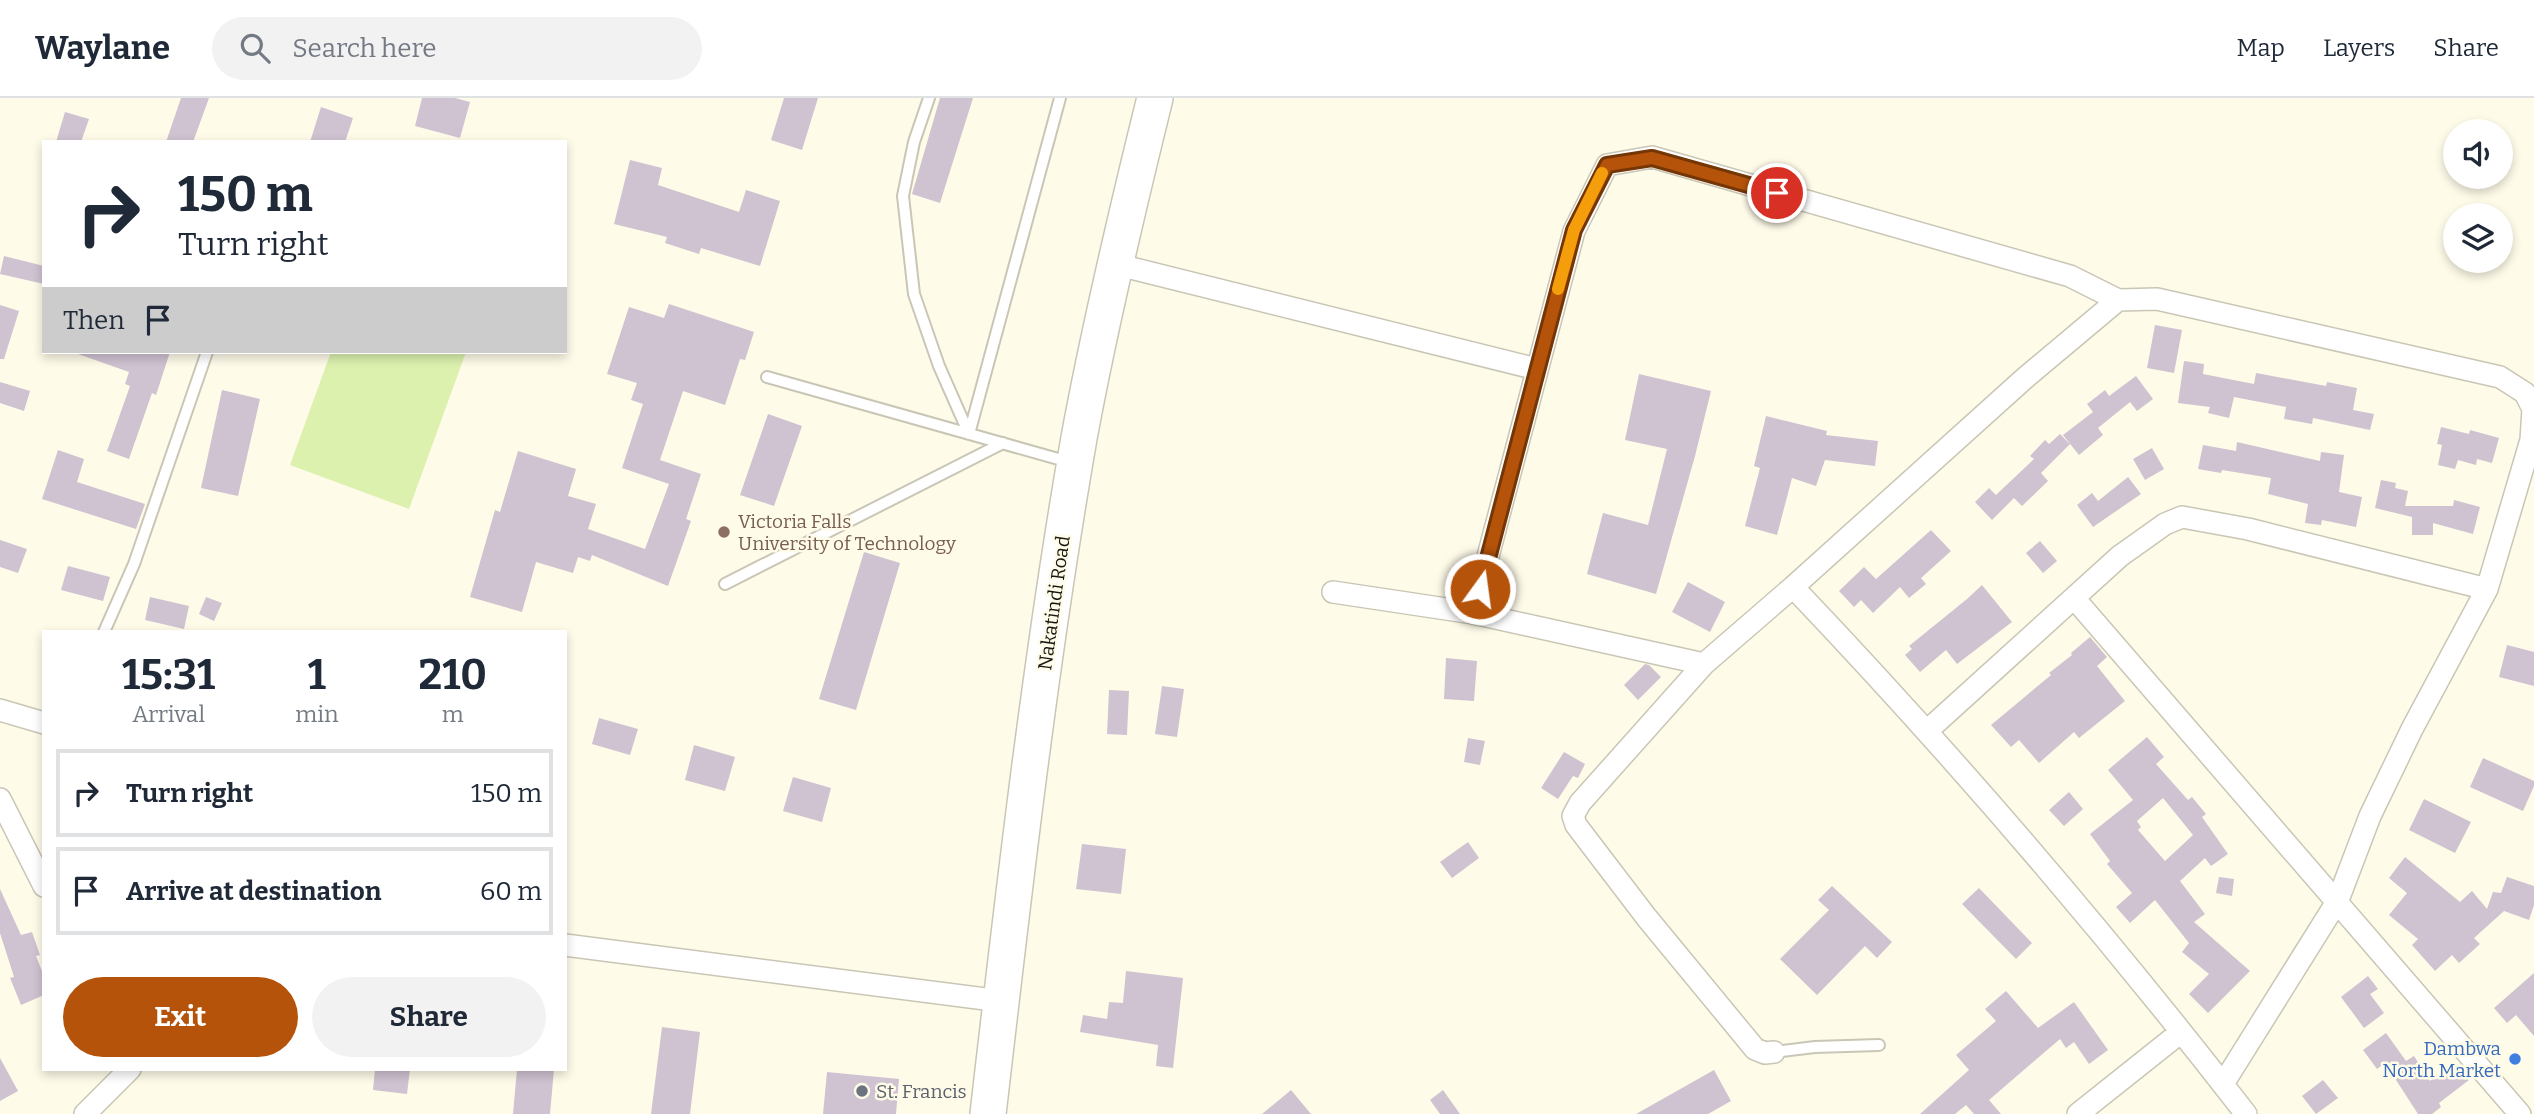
<!DOCTYPE html>
<style>
body{margin:0;font-family:Bitter,serif;background:#f2f2f3;color:#1f2937;height:100vh;display:flex;flex-direction:column;font-size:26px;white-space:nowrap}
*{box-sizing:border-box;margin:0}
p{font-size:23px;color:#747a83}
.icon{flex:none;width:38px;height:38px;fill:none;stroke:currentColor;stroke-width:2;stroke-linecap:round;stroke-linejoin:round}
.map{position:relative;flex:1;overflow:hidden}
.drawer{position:absolute;left:42px;top:532px;width:525px;height:441px;display:flex;flex-direction:column;background:#fff;border-radius:0px;box-shadow:0 4px 10px #0003}
.drawer>*{flex:none}
.banner{position:absolute;left:42px;top:42px;width:525px;height:214px;border-radius:0px;box-shadow:0 4px 10px #0003;background:#fff;color:#1f2937;overflow:hidden}
.buttons{position:absolute;left:2443px;top:21px;display:grid;gap:14px}
.buttons a{display:grid;place-items:center;width:70px;height:70px;border-radius:50%;background:#fff;box-shadow:0 4px 10px #0003;font-size:35px}
.pin{position:absolute;display:grid;place-items:center;width:60px;height:60px;color:#fff;margin:-30px;border:4px solid #fff;border-radius:50%;box-shadow:0 2px 7px #0007}
.me{position:absolute;width:77px;margin:-38px;rotate:14deg;stroke-linejoin:round;filter:drop-shadow(0 0 5px #0008)}
.turn{display:flex;align-items:center;gap:24px;height:147px;padding:0 21px;font-size:32px}
.turn .icon{width:91px;height:91px;stroke-width:2.5}
.turn b{display:block;font-size:49px;line-height:60px}
.then{display:flex;align-items:center;height:66px;padding:0 21px;background:#0003;gap:14px;font-size:26px}
.eta{display:flex;justify-content:space-evenly;align-items:center;height:119px;text-align:center}
.eta b{font-size:42px;font-weight:700;line-height:49px}
.action{display:flex;gap:14px;margin-top:auto;padding:14px 21px}
.action a{flex:1;height:80px;border-radius:42px;background:#b45309;color:#fff;font-size:28px;font-weight:700;line-height:80px;text-align:center}
.action a+a{background:#f2f2f3;color:#1f2937}
ul{padding:0;list-style:none}
li{display:flex;align-items:center;gap:21px;height:88px;margin:0 14px 10px;padding:0 7px;border:4px solid #e0e1e3;border-radius:0px}
li div{flex:1}
li b{display:block;font-size:26px}
li em{font-style:normal}
header{display:flex;align-items:center;gap:42px;box-sizing:border-box;height:98px;padding:0 35px;background:#fff;border-bottom:2px solid #e0e1e3}
header strong{font-size:33px}
nav{display:flex;gap:38px;margin-inline-start:auto;font-size:24px}
.search{width:490px;height:63px;background:#f2f2f3;display:flex;align-items:center;gap:18px;box-sizing:border-box;padding:0 24px;border-radius:38px;color:#747a83;font-size:26px}
.map>svg:first-child{display:block}
</style>
<header>
<strong>Waylane</strong>
<div class="search"><svg class="icon" aria-label="search" viewBox="0 0 24 24"><circle cx="10" cy="10" r="6"/><path d="M15 15l6 6"/></svg>Search here</div>
<nav><a>Map</a><a>Layers</a><a>Share</a></nav>
</header>
<div class="map">
<svg width="2534" height="1016" viewBox="0 0 2534 1016">
<rect width="100%" height="100%" fill="#fffbe9"/>
<!-- green -->
<path fill="#dbf1ad" d="M331,254H466L409,411L290,367Z"/>
<!-- building -->
<path fill="#cfc2d1" fill-rule="evenodd" d="M181,0H209L193,44H166Z
M422,0H455L470,4L460,40L415,28Z
M784,0H818L802,52L771,42Z
M940,0H973L940,105L912,96Z
M321,9L353,20L345,44H310Z
M65,14L89,21L81,44H56Z
M630,62L662,70L658,87L739,114L746,92L780,103L760,168L701,150L699,156L665,145L667,139L614,126Z
M4,158L44,168V186L0,176Z
M669,206L754,234L745,262L740,261L725,307L683,293L660,362L701,376L686,421L691,423L668,488L592,457L590,463L578,459L573,475L536,464L522,514L470,499L495,412L500,414L518,353L576,371L568,398L596,406L588,431L645,451L669,386L622,370L643,306L631,302L637,285L607,276L629,209L664,220Z
M0,207L19,213L4,261H0Z
M2155,227L2182,232L2174,275L2147,270Z
M79,254H170L156,297L152,295L129,361L107,353L130,288L125,286L129,274L78,256Z
M2184,263L2204,266L2203,276L2254,286L2256,275L2326,288L2327,284L2357,290L2353,312L2374,316L2370,332L2313,320L2312,326L2284,321L2286,309L2234,299L2229,320L2208,315L2210,309L2178,305Z
M1639,276L1711,293L1695,358L1656,496L1587,476L1603,415L1648,427L1667,351L1625,342Z
M2136,278L2153,301L2137,313L2130,304L2098,330L2103,337L2079,357L2063,337L2093,314L2087,306L2105,292L2109,298Z
M0,284L30,293L24,313L0,305Z
M222,292L260,301L238,398L201,390Z
M768,316L802,328L774,408L740,397Z
M1766,318L1827,333L1826,337L1878,343L1875,368L1825,362L1816,388L1792,380L1777,437L1745,428L1760,370L1754,368Z
M2441,329L2469,336L2470,332L2499,340L2492,365L2477,361L2476,367L2458,362L2455,371L2438,367L2442,347L2437,346Z
M2060,336L2070,346L2041,375L2048,383L2022,408L2014,400L1992,422L1975,404L1989,390L1996,397L2034,361L2030,358L2045,342L2049,346Z
M2237,344L2320,363L2321,354L2344,357L2339,394L2362,399L2356,429L2322,422L2321,427L2305,425L2308,406L2268,396L2271,380L2222,372L2221,375L2198,371L2203,347L2236,353Z
M2152,350L2164,371L2145,382L2133,361Z
M58,352L84,361L77,384L145,406L136,431L42,401Z
M2128,379L2141,396L2093,429L2077,407L2092,395L2098,403Z
M2381,382L2396,385L2395,390L2408,393L2405,408H2453L2454,402L2480,409L2473,436L2433,425V437H2412V419L2375,410Z
M1931,432L1951,453L1921,480L1926,486L1909,500L1900,489L1873,515L1861,502L1854,509L1839,493L1864,469L1876,481Z
M0,442L27,451L18,475L0,469Z
M2040,443L2057,463L2043,475L2026,455Z
M864,454L900,465L856,612L819,601Z
M68,468L110,479L103,503L61,492Z
M1688,484L1725,504L1710,534L1672,514Z
M1982,487L2012,524L1957,566L1946,552L1920,574L1905,557L1912,551L1909,548L1967,501Z
M150,499L189,508L184,531L145,522Z
M206,499L222,505L214,523L199,516Z
M2090,539L2107,559L2097,568L2125,603L2079,640L2074,634L2039,665L2019,642L2011,649L1991,627L2051,577L2049,575L2072,557L2071,555Z
M2507,547L2534,554V588L2499,579Z
M1446,560L1477,563L1474,603L1444,601Z
M1645,566L1649,567L1661,579L1638,602L1624,587Z
M1162,588L1184,591L1177,639L1155,636Z
M1109,592L1129,593L1127,637L1107,636Z
M599,620L638,631L630,657L592,646Z
M2147,639L2164,659L2156,666L2188,702L2192,699L2206,716L2202,719L2228,756L2211,768L2205,760L2180,783L2205,816L2194,824L2250,873L2208,915L2189,896L2209,876L2182,854L2189,845L2155,802L2130,825L2116,809L2132,795L2107,766L2110,763L2090,736L2133,702L2108,672ZM2163,700L2193,737L2165,763L2138,732L2141,729L2137,723Z
M1468,640L1485,643L1480,667L1464,664Z
M694,647L735,659L725,693L685,682Z
M1564,654L1585,666L1578,680L1573,678L1558,701L1541,690Z
M2483,660L2534,683V688L2523,713L2470,689Z
M793,679L831,690L822,724L783,713Z
M2069,694L2083,711L2064,728L2049,712Z
M2424,701L2471,724L2455,755L2409,732Z
M1468,744L1479,760L1452,780L1440,764Z
M1082,746L1126,751L1121,796L1076,791Z
M2405,759L2460,804L2472,793L2487,811L2493,794L2501,795L2507,779L2534,788V807L2529,822L2504,813L2474,840L2480,846L2459,865L2452,857L2435,873L2412,847L2418,841L2389,817L2407,795L2389,780Z
M2219,779L2234,781L2232,798L2216,795Z
M1832,788L1892,844L1877,860L1865,848L1817,897L1780,861L1829,812L1818,802Z
M1979,790L2032,845L2016,861L1962,806Z
M0,791L21,837L32,834L40,857L36,858L44,878V897L21,907L10,880L14,879L0,835Z
M1126,873L1183,880L1173,970L1156,968L1158,947L1080,934L1083,917L1107,921L1109,904L1123,905Z
M2534,875V938L2516,917L2507,925L2494,910Z
M2368,878L2378,891L2370,896L2384,915L2364,930L2341,899Z
M2006,893L2038,930L2074,904L2108,952L2089,966L2074,944L2066,950L2060,941L1989,1002L2001,1016H1974L1966,1007L1955,1016H1920L1969,972L1956,957L1996,923L1985,911Z
M662,929L700,934L690,1016H651Z
M2386,935L2406,963L2414,958L2430,983L2455,964L2469,982L2439,1005L2441,1009L2432,1016H2418L2385,965L2377,971L2363,952Z
M0,960L18,993L0,1003Z
M375,971H410L407,996L373,992Z
M517,971H554L550,1016H513Z
M1714,972L1731,1003L1708,1016H1636Z
M827,974L899,981L896,1016H823Z
M2323,982L2338,1000L2316,1016L2302,998Z
M1291,992L1311,1016H1262Z
M1443,992L1460,1016H1440L1430,1002Z"/>
<g fill="none" stroke-linecap="round" stroke-linejoin="round">
<!-- service casing -->
<g stroke="#cac6b5" stroke-width="14">
<path id="service" d="M929,0L914,44L903,98L914,196L939,268L969,336
M767,279L1069,364
M969,336L1060,0
M725,486L1003,345
M104,534L134,466L207,254
M1774,954L1815,949L1879,947"/>
</g>
<!-- minor casing -->
<g stroke="#cac6b5" stroke-width="24">
<path id="minor" d="M1115,166L1537,271
M1793,489L2025,280L2118,202L2157,201L2500,279L2525,295L2533,311L2531,342L2487,491L2412,631L2370,718L2338,802L2223,986
M1333,494L1473,515L1704,566
M2074,500L2520,1016
M1473,515L1574,133L1607,67L1652,59L2070,178L2118,202
M0,612L44,625
M1928,632L2120,458L2165,426L2182,419L2248,431L2487,491
M0,701L44,788
M565,847L1001,903
M1774,954L1765,955L1755,951L1647,820L1576,727L1573,718L1580,705L1704,566L1793,489C1953,657 2104,833 2246,1016
M85,1016L130,971
M2078,1016L2181,934"/>
</g>
<!-- trunk casing -->
<g stroke="#cac6b5" stroke-width="38">
<path id="trunk" d="M988,1016C1014,791 1040,564 1079,340C1100,226 1127,113 1155,0"/>
</g>
<!-- service -->
<use href="#service" stroke="#fff" stroke-width="10"/>
<!-- minor -->
<use href="#minor" stroke="#fff" stroke-width="21"/>
<!-- trunk -->
<use href="#trunk" stroke="#fff" stroke-width="35"/>
</g>
<g fill="none" stroke-linecap="round" stroke-linejoin="round">
<!-- route casing -->
<g stroke="#753606" stroke-width="18">
<path id="route" d="M1480,491L1574,132L1607,67L1652,60L1777,95"/>
</g>
<!-- route -->
<use href="#route" stroke="#b45309" stroke-width="12"/>
<!-- slow -->
<path stroke="#f59e0b" stroke-width="12" d="M1558,191L1574,132L1602,75"/>
</g>
<!-- markers -->
<circle fill="#8d6e63" stroke="#fffbe9" stroke-width="2.5" cx="724" cy="434" r="7"/>
<circle fill="#3f7fe0" stroke="#fffbe9" stroke-width="2.5" cx="2515" cy="961" r="7"/>
<circle fill="#6b7280" stroke="#fffbe9" stroke-width="2.5" cx="862" cy="993" r="7"/>
<g text-anchor="middle" dominant-baseline="central" stroke-width="5" stroke-linejoin="round" paint-order="stroke">
<!-- education labels -->
<g font-size="19" fill="#785e54" stroke="#fffbe9" text-anchor="start">
<text x="738" y="423">Victoria Falls<tspan x="738" dy="22">University of Technology</tspan></text>
</g>
<!-- street labels -->
<g font-size="19" fill="#171610" stroke="#fffbe9">
<text transform="translate(1054 505) rotate(-82)">Nakatindi Road</text>
</g>
<!-- shop labels -->
<g font-size="19" fill="#366cbe" stroke="#fffbe9" text-anchor="end">
<text x="2501" y="950">Dambwa<tspan x="2501" dy="22">North Market</tspan></text>
</g>
<!-- worship labels -->
<g font-size="19" fill="#5b616d" stroke="#fffbe9" text-anchor="start">
<text x="876" y="993">St. Francis</text>
</g>
</g>
</svg>
<div class="buttons">
<a><svg class="icon" aria-label="sound" viewBox="0 0 24 24"><path d="M4 9h4l5-4v14l-5-4H4zM17 9q2 3 0 6"/></svg></a>
<a><svg class="icon" aria-label="layers" viewBox="0 0 24 24"><path d="M12 4l9 5-9 5-9-5zM3 14l9 5 9-5"/></svg></a>
</div>
<div class="pin" style="left:1777px;top:95px;background:#d93025"><svg class="icon" aria-label="arrive" viewBox="0 0 24 24"><path d="M6 21V4h12l-3 4 3 4H6"/></svg></div>
<svg class="me" style="left:1480px;top:491px" viewBox="-20 -20 40 40"><circle r="17" fill="#b45309" stroke="#fff" stroke-width="3"/><path d="M0-11L8 9 0 5-8 9z" fill="#fff"/></svg>
<div class="banner">
<div class="turn"><svg class="icon" aria-label="right" viewBox="0 0 24 24"><path d="M7 20v-9h11M14 6l5 5-5 5"/></svg><div><b>150 m</b>Turn right</div></div>
<div class="then">Then<svg class="icon" aria-label="arrive" viewBox="0 0 24 24"><path d="M6 21V4h12l-3 4 3 4H6"/></svg></div>
</div>
<section class="drawer">
<div class="eta">
<div><b>15:31</b><p>Arrival</p></div>
<div><b>1</b><p>min</p></div>
<div><b>210</b><p>m</p></div>
</div>
<ul>
<li><svg class="icon" aria-label="right" viewBox="0 0 24 24"><path d="M7 20v-9h11M14 6l5 5-5 5"/></svg><div><b>Turn right</b></div><em>150 m</em></li>
<li><svg class="icon" aria-label="arrive" viewBox="0 0 24 24"><path d="M6 21V4h12l-3 4 3 4H6"/></svg><div><b>Arrive at destination</b></div><em>60 m</em></li>
</ul>
<div class="action"><a>Exit</a><a>Share</a></div>
</section>
</div>
